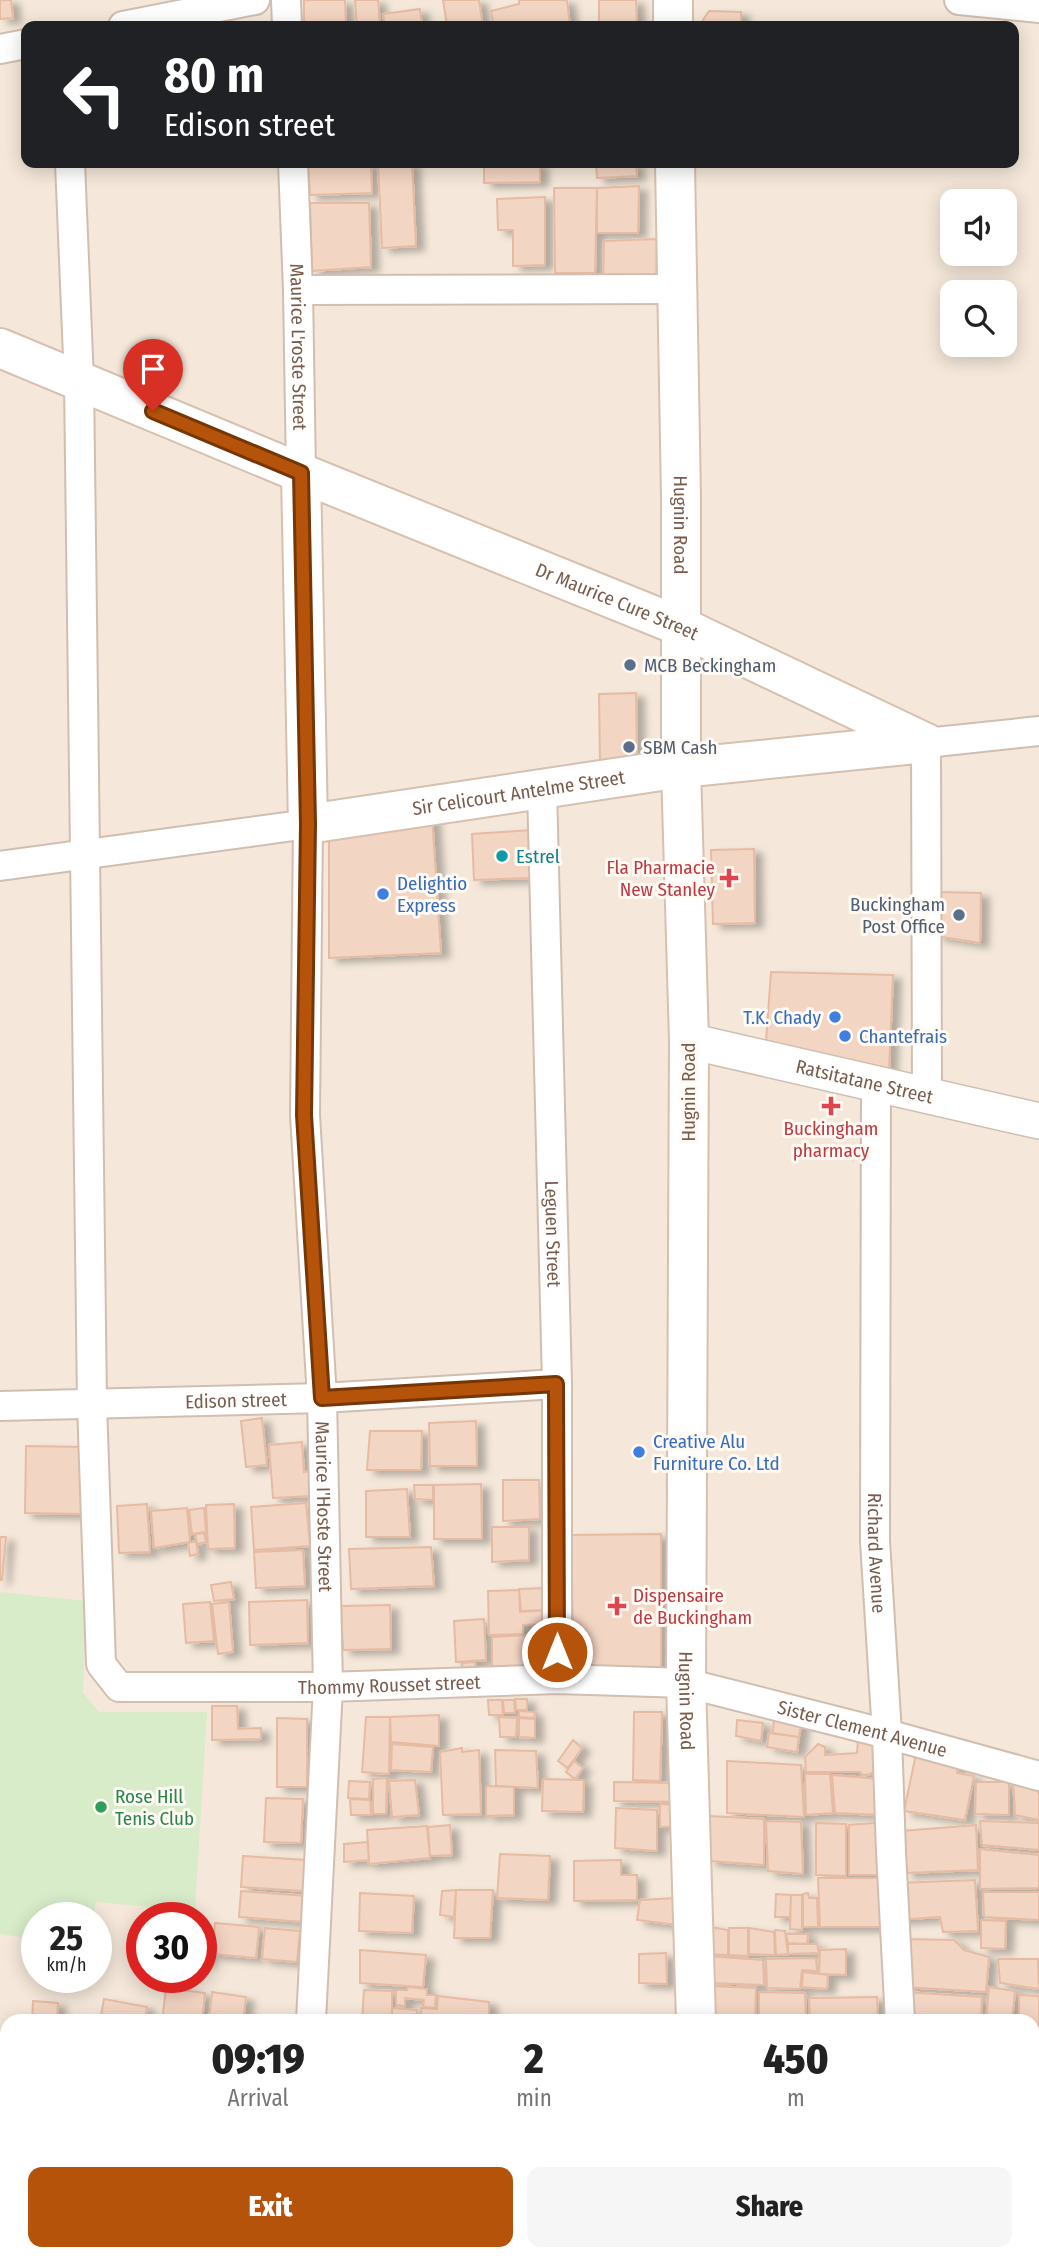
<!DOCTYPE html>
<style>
body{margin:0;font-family:"Fira Sans Condensed",sans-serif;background:#f6f6f6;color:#222;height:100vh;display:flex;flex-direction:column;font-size:26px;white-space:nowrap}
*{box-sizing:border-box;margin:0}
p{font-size:23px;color:#767676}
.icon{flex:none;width:38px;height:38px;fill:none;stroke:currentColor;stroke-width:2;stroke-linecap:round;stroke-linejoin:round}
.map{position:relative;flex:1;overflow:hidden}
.side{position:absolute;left:0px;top:2014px;width:1040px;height:247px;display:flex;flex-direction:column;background:#fff;border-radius:21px 21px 0 0;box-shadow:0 4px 18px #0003}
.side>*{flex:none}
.top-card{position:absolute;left:21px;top:21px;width:998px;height:147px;border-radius:14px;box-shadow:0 4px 18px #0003;background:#202124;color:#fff;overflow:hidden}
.fabs{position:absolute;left:940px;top:189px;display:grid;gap:14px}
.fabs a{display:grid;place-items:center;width:77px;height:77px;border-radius:14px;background:#fff;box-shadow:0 4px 18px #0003;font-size:35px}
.speed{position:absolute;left:21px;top:1902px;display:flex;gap:14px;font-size:35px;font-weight:700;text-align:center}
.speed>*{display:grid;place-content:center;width:91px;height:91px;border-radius:50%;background:#fff;box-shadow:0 4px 18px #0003;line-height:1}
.speed small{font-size:18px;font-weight:400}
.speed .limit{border:10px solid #d22;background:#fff;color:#111}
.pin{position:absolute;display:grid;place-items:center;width:60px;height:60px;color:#fff;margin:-72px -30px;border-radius:50% 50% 50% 0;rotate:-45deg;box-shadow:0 0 7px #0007}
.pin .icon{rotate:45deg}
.me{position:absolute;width:77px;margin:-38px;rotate:0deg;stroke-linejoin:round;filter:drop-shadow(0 0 5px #0008)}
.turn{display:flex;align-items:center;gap:24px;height:147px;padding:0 28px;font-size:32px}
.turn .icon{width:91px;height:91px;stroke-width:2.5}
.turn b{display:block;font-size:49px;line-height:60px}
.eta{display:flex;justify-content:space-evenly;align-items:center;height:119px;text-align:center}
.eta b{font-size:42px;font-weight:800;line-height:49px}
.button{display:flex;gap:14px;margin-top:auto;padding:14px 28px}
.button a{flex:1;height:80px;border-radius:14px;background:#b45309;color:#fff;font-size:28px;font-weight:800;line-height:80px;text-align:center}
.button a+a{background:#f6f6f6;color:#222}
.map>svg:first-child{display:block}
</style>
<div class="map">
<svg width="1039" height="2260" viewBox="0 0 1039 2260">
<defs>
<filter id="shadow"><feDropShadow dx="8" dy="4.5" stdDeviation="3.5" flood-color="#0004"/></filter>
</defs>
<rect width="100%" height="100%" fill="#fdf6ec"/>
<!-- residential -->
<path fill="#f5e8da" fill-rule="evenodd" d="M0,0H1039V2260H0ZM26,26H1013V163H26ZM952,201H1004V254H952ZM952,292H1004V345H952ZM37,1918H96V1978H37ZM142,1918H201V1978H142ZM7,2021H1032V2254H7Z"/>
<!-- green -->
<path fill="#d8ecc9" d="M0,1592L86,1601L83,1693L99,1712H207L195,1911L96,1902L93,1918H37V1939L0,1934Z"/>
<!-- building -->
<path fill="#f3d5c3" stroke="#e6bba3" stroke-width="2" filter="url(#shadow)" d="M0,0H11L13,18L0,19Z
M304,0H345L346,26H304Z
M355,0H378L380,26H357Z
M443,0H479L483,26H447Z
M519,0H567L570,26H494L491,11L519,4Z
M599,0H636L637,26H599Z
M420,9L422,26H385L383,14Z
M709,11L741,12V26H699Z
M308,163H371L372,193L310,195Z
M378,163H412L416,246L382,248Z
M484,163H540V182L484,183Z
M596,163H636L637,176L597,178Z
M639,186L638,233H597V188Z
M554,188H597L595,273H555Z
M545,197V265L513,266V230H498L497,199Z
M310,203H369L371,267L312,271Z
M657,239L656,281L603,280L604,241Z
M636,693L637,763H600L599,694Z
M432,816L441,953L329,958V835Z
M531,830V878L474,880L472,834Z
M754,849L755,923L713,924L711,850Z
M938,892L981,893L980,943L936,936Z
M771,972L893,975L889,1072L766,1041Z
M262,1418L267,1465L246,1467L241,1421Z
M476,1421L477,1466H430L429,1423Z
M370,1431H422L421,1470H367Z
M302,1442L304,1472L310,1471L311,1496L273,1498L269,1445Z
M26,1446L84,1447L83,1514L25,1513Z
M503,1480H539L540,1519L503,1521Z
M481,1484L482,1539H434V1485Z
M414,1485H433V1500L415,1499Z
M407,1489L410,1537H366V1491Z
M306,1503L310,1546L254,1550L251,1507Z
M147,1504L150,1552L119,1553L117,1506Z
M234,1504L235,1548L208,1549L206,1505Z
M187,1508L190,1542L154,1548L151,1511Z
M204,1508L206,1532L192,1534L189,1510Z
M492,1527H529V1560L492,1562Z
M204,1533L206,1542L197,1544L195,1534Z
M661,1534V1678L574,1679L571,1535Z
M0,1537H6L2,1580H0Z
M196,1541L198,1554L190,1556L188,1543Z
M431,1547L434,1586L351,1589L349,1549Z
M303,1550L305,1586L256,1588L254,1552Z
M231,1582L234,1599L214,1601L211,1585Z
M545,1588L546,1610L521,1611L519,1589Z
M519,1590L520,1612L552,1610V1624L523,1625V1634L489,1635L488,1591Z
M307,1600L308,1643L250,1645L249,1602Z
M210,1602L214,1641L186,1643L183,1604Z
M229,1602L233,1652L218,1654L212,1604Z
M390,1605L391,1649L343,1650L341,1606Z
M484,1619L486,1660L456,1662L454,1621Z
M545,1634L547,1668L492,1672V1637Z
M475,1662L476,1678L463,1679L462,1663Z
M515,1699H527V1710H516Z
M488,1700H502L503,1715H489Z
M503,1700H514L515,1713H504Z
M212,1706H237L238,1729L261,1728V1739L212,1740Z
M519,1711L535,1712L534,1718L519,1717Z
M634,1712H662L660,1781L633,1780Z
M774,1713L802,1719L799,1737L773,1733Z
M439,1715V1746L391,1742L390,1717Z
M366,1717H390L389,1774L362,1772Z
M499,1717L517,1718L516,1737H500Z
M277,1718L307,1719V1787H277Z
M519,1718L535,1719V1738L519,1737Z
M737,1720L763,1723L761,1741L736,1736Z
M769,1733L799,1737L797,1752L767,1747Z
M858,1737L870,1740L875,1752V1770L871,1774L863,1775L860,1772H806L805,1757L818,1744L825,1747V1755L857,1753Z
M573,1740L582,1748L568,1768L558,1761Z
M392,1744L433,1747L431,1772L391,1770Z
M462,1748V1752L479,1750L481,1814L443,1815L440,1752Z
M495,1750L536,1751L538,1788L496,1786Z
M916,1754L958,1764L957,1773L974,1776L965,1820L904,1811Z
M574,1761L583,1768L575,1779L566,1772Z
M727,1761L801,1765L804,1817L727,1813Z
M805,1774H830L833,1813L806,1815Z
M832,1775L879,1779L881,1815L835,1813Z
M387,1778L386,1814H373V1779Z
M1013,1778L1034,1785L1039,1794V1820L1015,1815Z
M543,1779L584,1780L583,1812L542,1811Z
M415,1780L419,1815L392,1817L389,1781Z
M349,1781L370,1782L369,1799L348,1798Z
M614,1782L677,1783V1802L614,1801Z
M976,1782H1009V1815L975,1814Z
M486,1786L514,1787V1815L486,1816Z
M266,1798L303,1799L301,1843L264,1842Z
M350,1799L370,1800L371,1815H351Z
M660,1804L683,1805L684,1827H660Z
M616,1808L657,1810V1851L615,1848Z
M709,1816L764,1819V1865L709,1861Z
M766,1821L801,1822L803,1874L768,1871Z
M980,1821L1039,1823V1850L982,1845Z
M886,1822L888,1875H849V1825Z
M816,1823L846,1824V1876L816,1875Z
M450,1825L452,1855L430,1856L428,1827Z
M976,1825L978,1870L906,1873L902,1831Z
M427,1826L430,1858L369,1864L367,1830Z
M368,1842L369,1860L344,1862V1844Z
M980,1849L1039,1855V1888L980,1889Z
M500,1854L550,1856L548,1900L497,1898Z
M243,1856L306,1860L304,1891L241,1887Z
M621,1860V1875H637V1900L574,1901V1861Z
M818,1878H884L887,1927H820Z
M975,1880L978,1931L943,1932L940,1917L895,1920L897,1883Z
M456,1890H493L490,1938H454Z
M456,1890L454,1917L440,1915L442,1891Z
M241,1891L306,1896L304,1922L239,1917Z
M983,1892H1039V1920L984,1917Z
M360,1893L414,1896L412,1933L359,1931Z
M808,1893L809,1898H817L818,1927H803V1894Z
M776,1894L791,1895L790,1917H775Z
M791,1895H802V1930L790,1929Z
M677,1898L678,1925L637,1920L640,1900Z
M981,1920L1006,1921L1005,1949L981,1948Z
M215,1923L259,1927L256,1958L212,1954Z
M705,1926L728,1930V1955L705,1954Z
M265,1928L300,1931L297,1962L262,1959Z
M729,1928H748V1956L729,1955Z
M749,1928L774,1932L775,1955L749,1954Z
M775,1930L785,1931L788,1954L776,1955Z
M201,1934H210L207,1962L201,1961Z
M786,1934H808L807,1944L788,1943Z
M902,1939L954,1940L964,1950L989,1957L986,1992L904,1987Z
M788,1944H817L819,1953L788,1954Z
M846,1949V1975L819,1974L820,1950Z
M360,1950L426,1955L423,1987L360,1983Z
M666,1953L667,1984L639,1983V1954Z
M706,1956L763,1960L764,1985L707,1983Z
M816,1958L817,1971L802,1970L800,1989L767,1988L766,1959Z
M998,1959H1038L1039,1989L1000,1983Z
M803,1972L828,1975L827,1989L802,1987Z
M708,1986L756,1988L755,2021H710Z
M408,1987L427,1989V1995H436L435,2008L423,2007L424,2000L405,1998V2006L396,2005V1990H407Z
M989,1987L1015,1991L1012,2021H986Z
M166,1988L205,1993L202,2021H162Z
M364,1990L392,1991V2021H362Z
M212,1992L246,1997L243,2021H209Z
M759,1992L805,1993L806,2021H759Z
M905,1992L982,1997L981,2021H905Z
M1019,1995L1039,1996V2027H1032V2021H1019Z
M438,1996L489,2002V2021H422L421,2008L437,2009Z
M877,1997L878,2021H810L809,1998Z
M104,1999L147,2007L145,2021H100Z
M33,2001L58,2003L57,2021H32Z
M392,2008L417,2010L416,2021H392Z
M637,2016H686L687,2021H637Z
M1032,2037L1039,2038L1038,2064H1032Z
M5,2058H7V2073L2,2072Z
M1032,2065L1039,2066V2090H1032Z
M1032,2095H1037L1038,2128H1032Z
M1032,2137H1039V2163H1032Z
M1032,2218H1039V2260H1007V2254H1032Z
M159,2254H211L210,2260Z
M462,2254H505L504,2260H462Z
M727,2254H764V2255L727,2260Z
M856,2254H898V2260H856Z
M944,2254H969V2260H945Z
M972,2254H1001V2260H972Z"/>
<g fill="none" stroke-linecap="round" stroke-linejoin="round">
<!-- minor casing -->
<g stroke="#d1beb0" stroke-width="32">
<g id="minor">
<path d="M286,0L287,26"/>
<path d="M959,0L1039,8"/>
<path d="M123,26L255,0"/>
<path d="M0,49L26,44"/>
<path id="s1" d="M70,163L79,381L92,1404L101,1664L119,1687H328L557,1679L686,1683L887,1734L1039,1776"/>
<path id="s2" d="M293,163L298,290L301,473"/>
<path d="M298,290L677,289"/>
<path id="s3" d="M542,788L557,1384V1679"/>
<path id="s4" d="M0,866L308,824L305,1115L322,1398L328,1687L311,2021"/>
<path id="s5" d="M876,1084L875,1541L887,1734L891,1852L900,2021"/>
<path d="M927,1095L926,743L1039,731"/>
<path id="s6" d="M0,1406L322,1398L557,1384"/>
<path d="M902,2254V2260"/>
<path d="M36,2260L37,2254"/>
<path d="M277,2260L278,2254"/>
<path d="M366,2260L367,2254"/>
</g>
</g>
<!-- tertiary casing -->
<g stroke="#d1beb0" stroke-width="38">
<g id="tertiary">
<path id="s7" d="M689,1041L1039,1121"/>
</g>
</g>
<!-- secondary casing -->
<g stroke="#d6c0b0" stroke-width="42">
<g id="secondary">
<path d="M673,0V26"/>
<path id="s8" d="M675,163L681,496V768L689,1041L686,1683L696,2021"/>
<path id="s9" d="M0,348L301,473L682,627L926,743"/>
<path id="s10" d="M301,473L308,824L681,768L926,743"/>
<path d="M703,2254V2260"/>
</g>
</g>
<!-- minor -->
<use href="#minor" stroke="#fff" stroke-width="28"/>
<!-- tertiary -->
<use href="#tertiary" stroke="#fff" stroke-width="35"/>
<!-- secondary -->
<use href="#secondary" stroke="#fff" stroke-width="38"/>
</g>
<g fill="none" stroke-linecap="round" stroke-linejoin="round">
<!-- route casing -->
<g stroke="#753606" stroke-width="18">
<path id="route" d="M153,411L301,473L308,824L304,1115L322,1398L556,1384L557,1652"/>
</g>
<!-- route -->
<use href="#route" stroke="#b45309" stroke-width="12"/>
</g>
<!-- markers -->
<g fill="#5c6f8a" stroke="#fffaf3" stroke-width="2.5">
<circle cx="630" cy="665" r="7"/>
<circle cx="629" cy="747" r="7"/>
<circle cx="959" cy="915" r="7"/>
</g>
<circle fill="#0f9aa8" stroke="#fffaf3" stroke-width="2.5" cx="502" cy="856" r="7"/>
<g fill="#e0444e" stroke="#fffaf3" stroke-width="2.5">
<path d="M725.5 867.5h7v7h7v7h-7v7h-7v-7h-7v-7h7z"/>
<path d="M827.5 1095.5h7v7h7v7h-7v7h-7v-7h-7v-7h7z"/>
<path d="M613.5 1595.5h7v7h7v7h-7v7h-7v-7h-7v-7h7z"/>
</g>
<g fill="#3f7fe0" stroke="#fffaf3" stroke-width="2.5">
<circle cx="383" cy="894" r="7"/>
<circle cx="835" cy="1017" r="7"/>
<circle cx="845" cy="1036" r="7"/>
<circle cx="639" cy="1452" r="7"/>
</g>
<circle fill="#2e9e5b" stroke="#fffaf3" stroke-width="2.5" cx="101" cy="1807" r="7"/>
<g text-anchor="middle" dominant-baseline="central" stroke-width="6" stroke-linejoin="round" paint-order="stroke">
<!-- street labels -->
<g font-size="19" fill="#7a5c4d" stroke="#fffaf3">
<text stroke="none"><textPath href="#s2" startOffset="184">Maurice L'roste Street</textPath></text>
<text stroke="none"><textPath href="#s8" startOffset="362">Hugnin Road</textPath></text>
<text stroke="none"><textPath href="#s9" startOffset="667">Dr Maurice Cure Street</textPath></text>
<text stroke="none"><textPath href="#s10" startOffset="564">Sir Celicourt Antelme Street</textPath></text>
<text stroke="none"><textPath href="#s7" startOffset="180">Ratsitatane Street</textPath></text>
<text transform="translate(688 1092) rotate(-90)">Hugnin Road</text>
<text stroke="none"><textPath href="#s3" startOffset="446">Leguen Street</textPath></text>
<text stroke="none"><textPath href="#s6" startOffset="236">Edison street</textPath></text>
<text stroke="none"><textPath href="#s4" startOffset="994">Maurice I'Hoste Street</textPath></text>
<text stroke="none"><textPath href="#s5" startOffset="469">Richard Avenue</textPath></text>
<text stroke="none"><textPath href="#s1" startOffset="1801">Thommy Rousset street</textPath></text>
<text stroke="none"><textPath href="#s8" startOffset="1538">Hugnin Road</textPath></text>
<text stroke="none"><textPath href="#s1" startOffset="2280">Sister Clement Avenue</textPath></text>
</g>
<!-- service labels -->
<g font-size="19" fill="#4e5e75" stroke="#fffaf3" text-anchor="start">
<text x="644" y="665">MCB Beckingham</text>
<text x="643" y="747">SBM Cash</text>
<text x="945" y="904" text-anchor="end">Buckingham<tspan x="945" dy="22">Post Office</tspan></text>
</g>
<!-- culture labels -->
<g font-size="19" fill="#0d838f" stroke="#fffaf3" text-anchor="start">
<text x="516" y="856">Estrel</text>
</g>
<!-- health labels -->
<g font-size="19" fill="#be3a42" stroke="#fffaf3" text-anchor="end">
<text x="715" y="867">Fla Pharmacie<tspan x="715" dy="22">New Stanley</tspan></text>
<text x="831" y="1128" text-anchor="middle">Buckingham<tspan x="831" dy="22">pharmacy</tspan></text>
<text x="633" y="1595" text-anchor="start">Dispensaire<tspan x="633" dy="22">de Buckingham</tspan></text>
</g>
<!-- shop labels -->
<g font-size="19" fill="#366cbe" stroke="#fffaf3" text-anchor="start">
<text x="397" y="883">Delightio<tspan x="397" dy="22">Express</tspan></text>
<text x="821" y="1017" text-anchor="end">T.K. Chady</text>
<text x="859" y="1036">Chantefrais</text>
<text x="653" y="1441">Creative Alu<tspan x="653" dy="22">Furniture Co. Ltd</tspan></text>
</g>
<!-- leisure labels -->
<g font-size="19" fill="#27864d" stroke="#fffaf3" text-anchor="start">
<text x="115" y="1796">Rose Hill<tspan x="115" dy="22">Tenis Club</tspan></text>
</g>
</g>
</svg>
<div class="fabs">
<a><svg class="icon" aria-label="sound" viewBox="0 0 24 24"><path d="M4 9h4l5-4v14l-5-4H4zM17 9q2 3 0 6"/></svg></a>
<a><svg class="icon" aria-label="search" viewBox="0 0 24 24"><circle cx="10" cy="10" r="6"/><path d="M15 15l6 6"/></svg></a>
</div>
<div class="speed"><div>25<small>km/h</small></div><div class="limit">30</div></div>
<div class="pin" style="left:153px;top:411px;background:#d93025"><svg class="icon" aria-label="arrive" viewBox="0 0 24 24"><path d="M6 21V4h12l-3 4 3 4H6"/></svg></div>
<svg class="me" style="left:557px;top:1652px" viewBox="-20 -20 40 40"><circle r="17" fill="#b45309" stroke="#fff" stroke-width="3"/><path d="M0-11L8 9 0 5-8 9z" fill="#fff"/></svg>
<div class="top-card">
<div class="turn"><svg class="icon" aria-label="left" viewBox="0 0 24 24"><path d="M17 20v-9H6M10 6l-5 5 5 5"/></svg><div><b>80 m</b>Edison street</div></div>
</div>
<section class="side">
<div class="eta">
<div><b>09:19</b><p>Arrival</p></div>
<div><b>2</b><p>min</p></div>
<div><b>450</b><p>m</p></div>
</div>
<div class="button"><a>Exit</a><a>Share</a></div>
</section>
</div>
